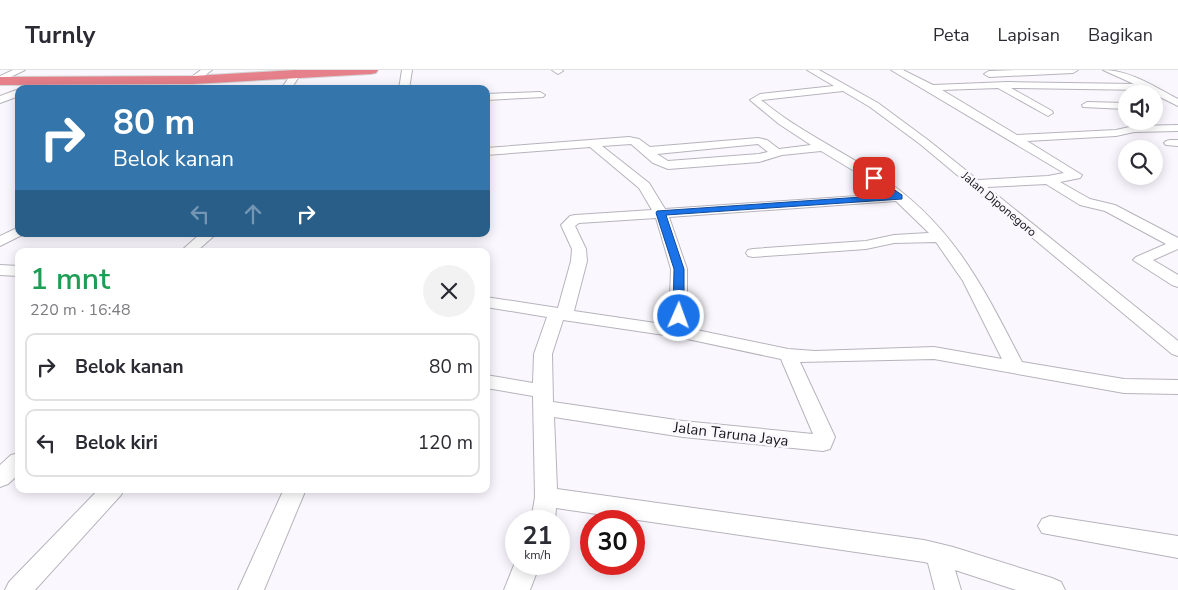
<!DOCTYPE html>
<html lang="id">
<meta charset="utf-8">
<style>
body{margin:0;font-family:"Nunito Sans",sans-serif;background:#f2f2f3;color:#2b2b33;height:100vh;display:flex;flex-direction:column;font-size:19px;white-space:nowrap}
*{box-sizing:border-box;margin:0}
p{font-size:16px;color:#7c7c81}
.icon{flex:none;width:28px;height:28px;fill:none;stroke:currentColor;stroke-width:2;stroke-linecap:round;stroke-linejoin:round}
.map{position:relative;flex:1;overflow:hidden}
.side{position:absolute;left:15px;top:178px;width:475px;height:245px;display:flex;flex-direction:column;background:#fff;border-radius:10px;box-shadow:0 2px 12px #0003}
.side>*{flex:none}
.top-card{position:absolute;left:15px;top:15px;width:475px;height:152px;border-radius:10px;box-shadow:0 2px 12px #0003;background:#3476ac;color:#fff;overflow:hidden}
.tools{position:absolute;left:1118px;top:15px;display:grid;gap:10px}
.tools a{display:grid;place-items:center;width:45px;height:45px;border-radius:50%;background:#fff;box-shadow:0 2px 12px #0003;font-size:25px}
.speed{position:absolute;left:505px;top:440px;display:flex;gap:10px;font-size:25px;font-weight:700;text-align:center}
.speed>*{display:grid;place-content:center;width:65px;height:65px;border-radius:50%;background:#fff;box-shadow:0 2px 12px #0003;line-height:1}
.speed small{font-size:12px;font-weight:400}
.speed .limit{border:8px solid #d22;background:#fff;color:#111}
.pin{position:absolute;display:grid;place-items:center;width:42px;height:42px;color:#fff;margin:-21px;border-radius:10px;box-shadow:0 2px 8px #0006}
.me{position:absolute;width:55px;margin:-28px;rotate:2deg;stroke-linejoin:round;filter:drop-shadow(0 0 4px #0008)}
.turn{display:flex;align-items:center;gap:18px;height:105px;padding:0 15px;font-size:22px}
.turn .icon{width:65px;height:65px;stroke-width:2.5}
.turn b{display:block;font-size:35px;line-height:42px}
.lanes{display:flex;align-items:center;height:48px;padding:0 15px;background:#0003;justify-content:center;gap:25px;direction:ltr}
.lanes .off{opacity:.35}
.round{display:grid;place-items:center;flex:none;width:52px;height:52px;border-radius:26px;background:#f2f2f3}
.headline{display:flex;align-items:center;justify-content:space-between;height:85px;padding:0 15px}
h1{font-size:30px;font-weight:600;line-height:38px;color:#1e9e55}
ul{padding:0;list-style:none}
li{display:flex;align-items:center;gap:15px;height:68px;margin:0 10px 8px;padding:0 5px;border:2px solid #e1e1e2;border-radius:10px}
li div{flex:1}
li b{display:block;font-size:19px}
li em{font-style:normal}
header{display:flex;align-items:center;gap:30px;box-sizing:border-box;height:70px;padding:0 25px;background:#fff;border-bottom:1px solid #e1e1e2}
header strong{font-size:24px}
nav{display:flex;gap:28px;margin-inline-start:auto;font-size:18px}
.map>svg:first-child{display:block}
</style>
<header>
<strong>Turnly</strong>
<nav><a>Peta</a><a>Lapisan</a><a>Bagikan</a></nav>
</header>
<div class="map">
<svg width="1178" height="520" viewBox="0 0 1178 520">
<rect width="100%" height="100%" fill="#faf8fe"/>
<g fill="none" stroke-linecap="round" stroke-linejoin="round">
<!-- minor casing -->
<g stroke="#b7b3bc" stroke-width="2">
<path id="minor" d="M13,0H25L0,12V6Z
M201,0H212L196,12H190V8Z
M402,0H412L409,19H399Z
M552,0H562L563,1L558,4Z
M807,0H819L878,33L928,70L978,110L1048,106L1064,103L891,0H903L933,15L1008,12L1134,14L1103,0C1130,0 1155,17 1178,29V36L1146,20L1011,18L1052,41L1053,43L1048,46L998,18L942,20L1017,65L1116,60L1134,56L1178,55V61L1134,62L1116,66L1027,71L1082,105L1080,108L1060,112L1090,129L1115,135L1178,168V179L1153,190L1178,205V217L1172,215L1133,190L1136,187L1166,174L1105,141L1080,135L1046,114L987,117L1178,271V286L1172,284L920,74L870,37L843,21L761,30C797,60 838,79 877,104C953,154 982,215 1022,292L1124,309L1178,310V324L1124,323L934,289L800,292L835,367L830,379L823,381L683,367L554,347L557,419L924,470L953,477L1052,508L1061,512L1065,520H1016L955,500L961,520H935L928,493L924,492L556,438L555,451H531L535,427L533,326L486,318V305L533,313L534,284L547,247L486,237V227L558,238L571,191L572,179L561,155L570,146L575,145L652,140L639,118L590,77L486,85V78L629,67L639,69L650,77L758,68L767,70L779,79L811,75L779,54L750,30L760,24L834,16ZM631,74L653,93L668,99L759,92L782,85L821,81L869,110L887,124L665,139L649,113L602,76ZM758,74L768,82L759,84L668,91L657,84ZM896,131L929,163L894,165L866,171L753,179L748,180L746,183L748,186L753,187L866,179L894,173L936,172L963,211L1002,289L934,277L815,281L788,279L687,258V199L669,147ZM656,148L671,199L669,255L574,241L587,191L586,179L575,156L579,153ZM563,250L678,267L781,289L813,364L683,351L553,332L552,284Z
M1016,0H1078L1073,3L989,7L984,4L989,1Z
M295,2L300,5L291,19H281L292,3Z
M19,19V26L0,33V26Z
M540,22L545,25L543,27L486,30V24Z
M1087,32L1126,33V39L1083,37L1082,35Z
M1170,70H1178V76L1166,75L1164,73L1166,71Z
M19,157V164H24L0,176V166Z
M200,164H216L197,181H181Z
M0,195L19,196V206L0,205Z
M19,383V404L8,414L0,417V395L11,385Z
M99,419H124L121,425L35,520H5L9,512Z
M284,419H306L264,520H238Z
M1050,446L1178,466V488L1042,463L1038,456L1042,449Z
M516,490V494H540L530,520H504Z"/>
</g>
<!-- trunk casing -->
<g stroke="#d5d5d6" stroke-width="2">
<path id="trunk" d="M294,0H378L376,3L371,4L193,14L0,15V7L193,6Z"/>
</g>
<!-- minor -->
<use href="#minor" fill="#fff" fill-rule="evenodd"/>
<!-- trunk -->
<use href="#trunk" fill="#e6808b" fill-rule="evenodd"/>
</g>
<!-- route -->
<path fill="#1a73e8" stroke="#114b97" d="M874,106L902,125V129L666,145L684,199V246L679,249L675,248L673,246L674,199L656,143L657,141L891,125L871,110L870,108Z"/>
<g text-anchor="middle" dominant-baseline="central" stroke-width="5" stroke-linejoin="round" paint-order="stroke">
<!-- far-street labels -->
<g font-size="12" fill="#181619" stroke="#faf8fe">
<text transform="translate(999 134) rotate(40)">Jalan Diponegoro</text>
</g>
<!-- street labels -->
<g font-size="15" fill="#181619" stroke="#faf8fe">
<text transform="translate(731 364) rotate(7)">Jalan Taruna Jaya</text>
</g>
</g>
</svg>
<div class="tools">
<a><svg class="icon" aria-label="sound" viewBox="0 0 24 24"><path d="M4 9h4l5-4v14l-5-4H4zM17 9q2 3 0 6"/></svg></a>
<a><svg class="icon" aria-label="search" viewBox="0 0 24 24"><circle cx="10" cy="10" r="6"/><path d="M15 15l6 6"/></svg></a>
</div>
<div class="speed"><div>21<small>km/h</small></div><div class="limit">30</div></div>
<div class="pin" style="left:874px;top:108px;background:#d93025"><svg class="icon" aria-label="arrive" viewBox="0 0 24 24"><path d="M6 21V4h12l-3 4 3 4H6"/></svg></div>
<svg class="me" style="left:679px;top:246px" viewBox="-20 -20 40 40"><circle r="17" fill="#1a73e8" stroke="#fff" stroke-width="3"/><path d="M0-11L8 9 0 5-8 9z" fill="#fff"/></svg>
<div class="top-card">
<div class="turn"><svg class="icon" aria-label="right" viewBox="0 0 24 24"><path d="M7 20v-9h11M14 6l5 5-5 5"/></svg><div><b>80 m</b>Belok kanan</div></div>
<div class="lanes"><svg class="icon off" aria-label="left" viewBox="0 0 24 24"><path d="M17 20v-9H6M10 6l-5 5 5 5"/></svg><svg class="icon off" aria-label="ahead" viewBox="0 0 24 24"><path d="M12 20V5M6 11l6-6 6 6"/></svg><svg class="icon" aria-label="right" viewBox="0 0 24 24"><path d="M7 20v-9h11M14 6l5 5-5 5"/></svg></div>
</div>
<section class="side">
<div class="headline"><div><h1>1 mnt</h1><p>220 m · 16:48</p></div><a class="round"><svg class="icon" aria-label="close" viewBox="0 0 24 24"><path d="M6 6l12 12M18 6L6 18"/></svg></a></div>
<ul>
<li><svg class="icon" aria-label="right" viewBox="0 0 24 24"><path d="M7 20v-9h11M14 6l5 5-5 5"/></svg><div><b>Belok kanan</b></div><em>80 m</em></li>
<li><svg class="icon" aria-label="left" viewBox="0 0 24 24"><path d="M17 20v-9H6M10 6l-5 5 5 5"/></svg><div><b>Belok kiri</b></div><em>120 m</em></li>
</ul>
</section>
</div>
